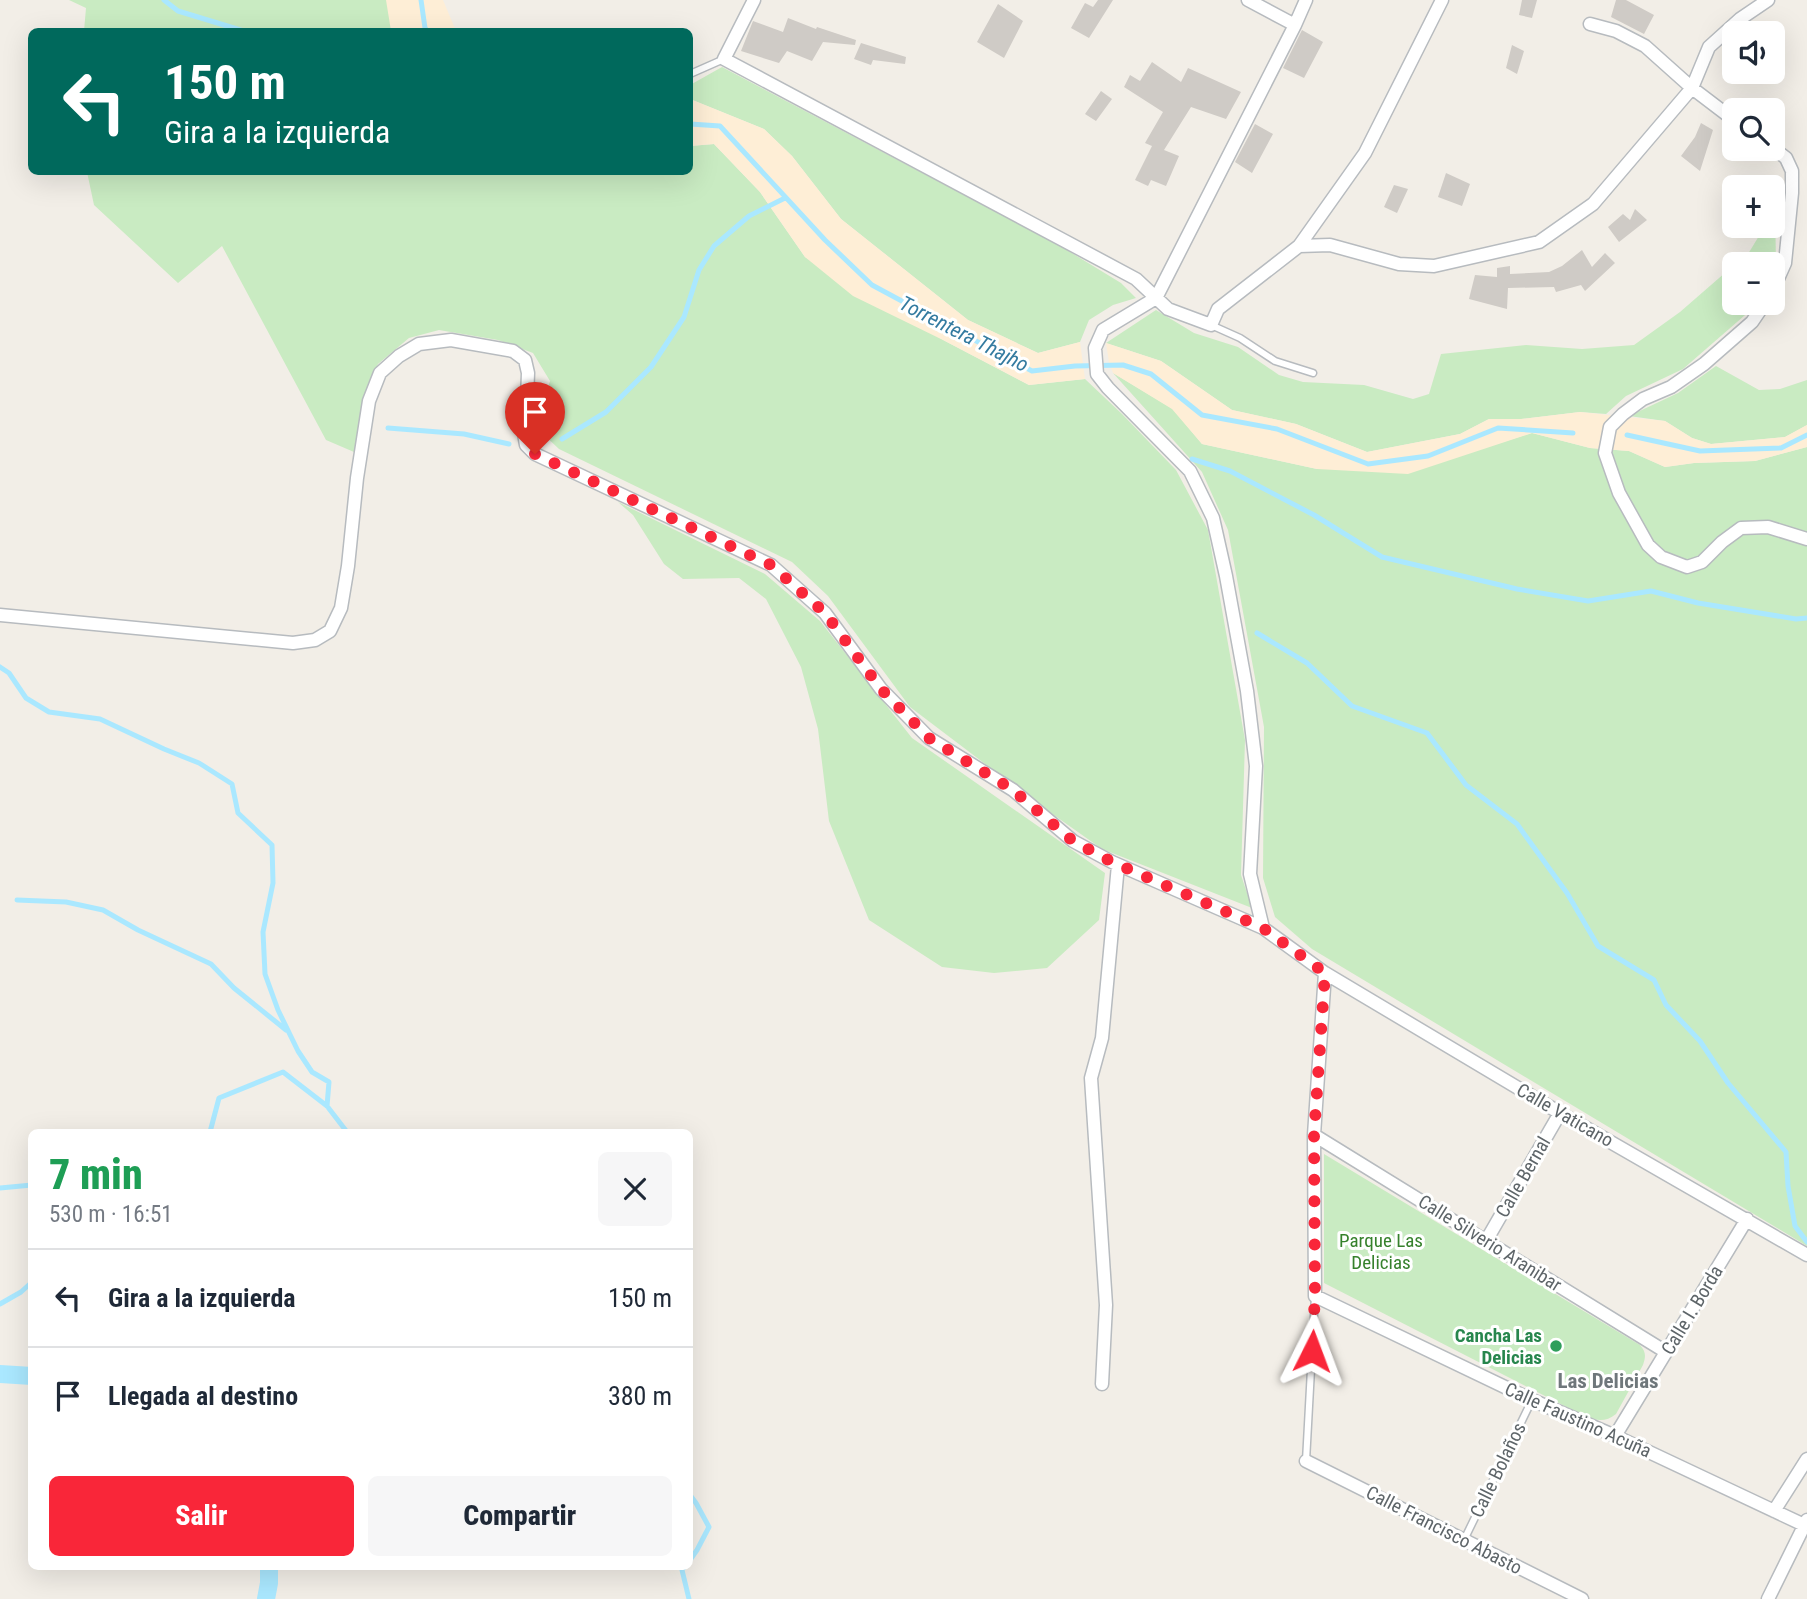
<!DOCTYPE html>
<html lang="es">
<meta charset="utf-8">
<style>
body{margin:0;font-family:"Roboto Condensed",sans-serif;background:#f6f6f7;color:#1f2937;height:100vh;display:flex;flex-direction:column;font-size:26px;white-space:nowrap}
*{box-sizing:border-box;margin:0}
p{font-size:23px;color:#747a83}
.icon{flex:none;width:38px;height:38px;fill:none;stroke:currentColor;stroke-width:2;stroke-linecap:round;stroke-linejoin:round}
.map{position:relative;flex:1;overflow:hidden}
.drawer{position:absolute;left:28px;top:1129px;width:665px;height:441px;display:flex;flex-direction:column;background:#fff;border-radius:10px;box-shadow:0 7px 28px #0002}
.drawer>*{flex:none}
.banner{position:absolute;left:28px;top:28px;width:665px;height:147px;border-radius:10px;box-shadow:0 7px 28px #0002;background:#00695c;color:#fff;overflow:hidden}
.buttons{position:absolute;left:1722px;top:21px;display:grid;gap:14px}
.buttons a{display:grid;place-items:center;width:63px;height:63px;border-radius:10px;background:#fff;box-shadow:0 7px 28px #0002;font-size:35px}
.pin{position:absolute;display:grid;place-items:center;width:60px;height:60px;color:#fff;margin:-72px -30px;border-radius:50% 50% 50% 0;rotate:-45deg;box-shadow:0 0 7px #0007}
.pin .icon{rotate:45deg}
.me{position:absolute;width:77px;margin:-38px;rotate:3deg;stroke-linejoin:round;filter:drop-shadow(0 0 5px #0008)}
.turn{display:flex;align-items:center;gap:24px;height:147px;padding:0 21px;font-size:32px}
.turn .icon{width:91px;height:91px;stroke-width:2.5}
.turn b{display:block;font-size:49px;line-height:60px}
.round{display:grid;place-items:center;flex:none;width:74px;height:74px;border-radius:10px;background:#f6f6f7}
.head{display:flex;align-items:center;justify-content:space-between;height:119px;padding:0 21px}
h1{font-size:42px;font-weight:800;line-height:52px;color:#1e9e55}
.primary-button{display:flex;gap:14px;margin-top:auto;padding:14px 21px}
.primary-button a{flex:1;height:80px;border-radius:10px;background:#f92639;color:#fff;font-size:28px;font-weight:800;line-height:80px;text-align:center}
.primary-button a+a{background:#f6f6f7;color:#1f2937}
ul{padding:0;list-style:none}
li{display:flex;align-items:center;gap:21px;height:98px;padding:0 21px;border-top:2px solid #e0e1e3}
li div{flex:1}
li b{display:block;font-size:26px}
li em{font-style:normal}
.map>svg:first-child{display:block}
</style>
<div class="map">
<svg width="1807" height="1599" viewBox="0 0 1807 1599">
<rect width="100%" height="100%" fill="#f2eee7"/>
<!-- green -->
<path fill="#c9ebc2" d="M69,0H399L412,31H84L86,8Z
M722,67L1057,244L1121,283L1136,298L1113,305L1089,320L1080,342L1038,353L968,320L841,219L792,156L764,129L690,99V85Z
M714,144L760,192L805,257L945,341L1029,385L1085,379L1122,414L1176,470L1208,530L1245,740L1241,875L1252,908L1102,849L1034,801L910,707L828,596L792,562L559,449L542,433L541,410L550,381L533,353L498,340L439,330L409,338L378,364L367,394L361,455L326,440L222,246L178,283L94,205L87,172H690V146Z
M1775,210L1776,262L1773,269V264H1736L1748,254L1765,226H1773V214Z
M1734,265V303H1755L1752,309L1683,369L1626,396L1606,414L1580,412L1521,419H1489L1460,434L1367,452L1296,424L1232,410L1161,361L1106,343L1156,310L1194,333L1238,347L1279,375L1303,382L1364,385L1413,399L1429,394L1441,354L1526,345L1582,349L1634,345L1680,312Z
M1716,366L1759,390L1780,389L1807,380V425L1785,437L1711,444L1692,438L1665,421L1629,416L1678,393Z
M1113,373L1173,409L1202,444L1317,469L1480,449L1532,433L1590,448L1629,451L1665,467L1694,463L1755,461L1807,447V1246L1312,949L1275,917L1263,878L1264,727L1228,530L1202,472Z
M618,502L765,574L820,621L912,738L1105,873L1099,920L1047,968L994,973L942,967L869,920L829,821L818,729L801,667L766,599L739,578L683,579L664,564L633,515Z
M1324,1154L1640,1345C1646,1352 1646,1356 1643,1365L1616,1414C1606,1422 1598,1421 1586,1417L1324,1283Z"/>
<!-- sand -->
<path fill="#feeed6" d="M386,0H443L456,31H391Z
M690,99L764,129L792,156L841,219L968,320L1038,353L1080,342L1085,379L1029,385L945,341L853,296L805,257L760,192L714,144L690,146Z
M1106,343L1161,361L1232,410L1296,424L1367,452L1460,434L1489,419H1521L1580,412L1665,421L1692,438L1711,444L1785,437L1807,425V447L1755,461L1694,463L1665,467L1629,451L1590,448L1532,433L1408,474L1317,469L1202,444L1172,409L1113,373L1109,362Z"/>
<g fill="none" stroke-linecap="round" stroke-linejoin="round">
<!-- stream -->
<path stroke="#aae8ff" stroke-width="5" d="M164,0L178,11L247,32
M421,0L425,28L428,32
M690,124L720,126L825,240L872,285L1032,371L1075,366L1123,365L1151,374L1202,415L1277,429L1368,464L1428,456L1498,428L1573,433
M388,428L464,434L509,444
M1627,435L1700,451L1781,448L1807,435
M562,439L606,412L651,367L684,317L699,270L714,246L749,216L785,198
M1192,459L1230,471L1314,515L1382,557L1517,589L1588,601L1651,591L1698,603L1796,619L1807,618
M1257,633L1307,663L1352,706L1427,733L1466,785L1517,824L1567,893L1598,946L1654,980L1666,1005L1700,1041L1728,1083L1786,1152L1788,1186L1795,1226L1807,1242
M0,667L9,673L26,698L49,712L100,719L164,749L199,763L232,784L238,813L272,845L273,883L263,932L265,974L278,1010L298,1051L312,1072L329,1082L327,1106
M17,900L66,902L103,910L138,930L211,964L234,988L286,1030
M210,1132L219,1098L283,1072L327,1106L347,1132
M0,1188L32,1185
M0,1304L21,1292L32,1282
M690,1495L696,1503L709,1527L697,1550L690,1560
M685,1566L682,1570L689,1599"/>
<!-- canal -->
<path stroke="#aae8ff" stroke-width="18" d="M0,1374L32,1376
M266,1599L269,1583V1566"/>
</g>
<!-- building -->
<path fill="#cfcbc6" d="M1098,0H1113L1089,38L1071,28L1085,3L1093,7Z
M1522,0H1537L1532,18L1519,15Z
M1616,0H1626L1654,15L1644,34L1611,17Z
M998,4L1023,21L1004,58L977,42Z
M788,18L816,29L817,27L856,40L855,45L823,42L812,61L787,51L779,63L741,51L753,21L783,32Z
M1302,30L1323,42L1304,78L1283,68Z
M861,43L906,57L905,64L873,60L871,65L854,59Z
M1512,45L1524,51L1517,74L1506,68Z
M1152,62L1181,82L1188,68L1241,92L1226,119L1191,107L1164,150L1179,156L1166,186L1151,180L1148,186L1135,180L1152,146L1145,143L1163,112L1124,87L1130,75L1140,81Z
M1101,91L1112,99L1096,121L1085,114Z
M1701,123L1713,130L1700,171L1681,156L1695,137Z
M1255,124L1273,134L1252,173L1235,162Z
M1446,173L1470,184L1462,206L1438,197Z
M1394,185L1408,189L1397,213L1384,207Z
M1635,209L1647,220L1619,242L1608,227L1623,214L1630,220Z
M1582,250L1592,267L1605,253L1615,263L1585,291L1581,285L1556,292L1554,287L1508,288L1507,309L1469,299L1475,275L1497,277V268L1510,266V274L1549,272L1562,266Z"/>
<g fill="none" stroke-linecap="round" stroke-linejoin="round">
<!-- lane casing -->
<g stroke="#b7bbbf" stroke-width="9">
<path id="lane" d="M690,74L724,59
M1211,325L1240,338L1275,361L1313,373
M1306,1461L1315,1296
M1464,1540L1532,1400"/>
</g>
<!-- street casing -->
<g stroke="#b7bbbf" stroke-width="15">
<path id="street" d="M754,0L724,59L1136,279L1168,309L1211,325L1218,309L1299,246L1330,245L1399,264L1434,266L1539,242L1593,204L1692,88L1709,47L1740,19L1768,0
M1248,0L1295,25
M1590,24L1616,31L1645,46L1692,88L1734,120
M1773,148L1786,158L1792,171V193L1785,263L1773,290
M1299,246L1365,153L1442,0
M1765,303L1752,322L1704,364L1671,387L1643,399L1623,414L1610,427L1605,453L1619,493L1648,545L1661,557L1687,567L1702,562L1722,542L1741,528L1768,527L1807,539
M0,615L293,643L315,640L330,631L341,608L348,566L357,478L369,401L380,373L399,356L419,344L451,340L513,351L525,360L528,373L527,399L523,428L526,445L535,454L771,565L825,613L881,689L929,738L1013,790L1073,841L1112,862L1263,928L1325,973L1560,1113L1807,1255
M1263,928L1250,874L1256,766L1247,691L1226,576L1213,518L1190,471L1108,388L1097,374L1095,348L1103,330L1156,298L1295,25L1306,0
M1325,973L1314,1135L1315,1296L1532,1400L1615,1436L1804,1525
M1314,1135L1666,1352
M1486,1241L1560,1113
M1102,1384L1106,1305L1091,1078L1102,1038L1118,865
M1615,1436L1747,1219
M1306,1461L1582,1599
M1774,1511L1807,1459
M1768,1599L1807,1520"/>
</g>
<!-- lane -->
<use href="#lane" stroke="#fff" stroke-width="6"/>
<!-- street -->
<use href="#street" stroke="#fff" stroke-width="12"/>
</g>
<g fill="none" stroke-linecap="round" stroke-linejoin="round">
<!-- route -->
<path stroke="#f92639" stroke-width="12" stroke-dasharray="0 21.6" d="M535,454L771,565L825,613L881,689L929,738L1013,790L1073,841L1112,862L1263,928L1325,973L1314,1135L1315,1296L1312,1351"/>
</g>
<!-- markers -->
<circle fill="#2e9e5b" stroke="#fff" stroke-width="2.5" cx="1556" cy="1346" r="7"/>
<g text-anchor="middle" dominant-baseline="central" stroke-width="6" stroke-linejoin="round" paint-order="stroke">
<!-- street labels -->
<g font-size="19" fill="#5e6569" stroke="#fff">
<text transform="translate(1565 1115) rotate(30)">Calle Vaticano</text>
<text transform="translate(1523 1177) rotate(-60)">Calle Bernal</text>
<text transform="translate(1490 1243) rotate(32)">Calle Silverio Aranibar</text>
<text transform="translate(1692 1310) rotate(-59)">Calle I. Borda</text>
<text transform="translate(1578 1420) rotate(24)">Calle Faustino Acuña</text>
<text transform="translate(1498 1470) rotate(-64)">Calle Bolaños</text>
<text transform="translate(1444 1530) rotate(27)">Calle Francisco Abasto</text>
</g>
<!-- park labels -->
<g font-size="19" fill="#36812c" stroke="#fff">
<text x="1381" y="1240">Parque Las<tspan x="1381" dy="22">Delicias</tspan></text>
</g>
<!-- leisure labels -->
<g font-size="19" font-weight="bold" fill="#27864d" stroke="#fff" text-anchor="end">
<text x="1542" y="1335">Cancha Las<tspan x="1542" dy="22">Delicias</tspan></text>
</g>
<!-- water labels -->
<g font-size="21" font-style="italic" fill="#347ba0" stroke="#fff">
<text transform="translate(964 334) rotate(27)">Torrentera Thajho</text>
</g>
<!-- neighbourhood labels -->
<g font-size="21" font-weight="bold" fill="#6f777b" stroke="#fff">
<text x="1608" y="1381">Las Delicias</text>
</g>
</g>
</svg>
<div class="buttons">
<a><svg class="icon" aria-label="sound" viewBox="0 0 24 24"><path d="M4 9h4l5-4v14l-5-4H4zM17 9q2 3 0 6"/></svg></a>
<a><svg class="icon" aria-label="search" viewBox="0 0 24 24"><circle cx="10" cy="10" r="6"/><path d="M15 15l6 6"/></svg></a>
<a>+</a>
<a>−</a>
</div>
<div class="pin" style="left:535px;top:454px;background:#d93025"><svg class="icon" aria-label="arrive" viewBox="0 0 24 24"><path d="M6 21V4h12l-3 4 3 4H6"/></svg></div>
<svg class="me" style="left:1312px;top:1351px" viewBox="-20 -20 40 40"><path d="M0-17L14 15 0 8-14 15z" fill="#f92639" stroke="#fff" stroke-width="4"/></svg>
<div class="banner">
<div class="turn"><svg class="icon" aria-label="left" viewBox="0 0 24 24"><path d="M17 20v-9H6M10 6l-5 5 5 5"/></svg><div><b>150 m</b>Gira a la izquierda</div></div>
</div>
<section class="drawer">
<div class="head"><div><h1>7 min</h1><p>530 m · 16:51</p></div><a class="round"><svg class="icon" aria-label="close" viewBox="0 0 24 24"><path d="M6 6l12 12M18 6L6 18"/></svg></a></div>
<ul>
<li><svg class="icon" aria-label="left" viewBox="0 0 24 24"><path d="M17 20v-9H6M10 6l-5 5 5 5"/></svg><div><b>Gira a la izquierda</b></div><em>150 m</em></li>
<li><svg class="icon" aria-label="arrive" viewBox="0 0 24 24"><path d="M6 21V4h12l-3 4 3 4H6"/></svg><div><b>Llegada al destino</b></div><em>380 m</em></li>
</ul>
<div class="primary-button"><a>Salir</a><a>Compartir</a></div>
</section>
</div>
